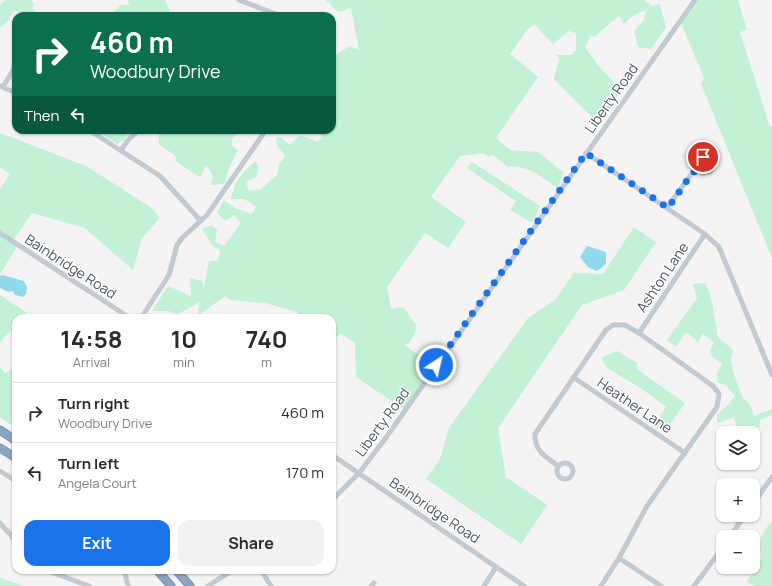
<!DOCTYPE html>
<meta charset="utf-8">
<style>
body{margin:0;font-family:Manrope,sans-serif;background:#f2f2f3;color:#2b2b33;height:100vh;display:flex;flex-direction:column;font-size:15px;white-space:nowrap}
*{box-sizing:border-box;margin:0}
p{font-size:13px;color:#7c7c81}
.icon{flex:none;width:22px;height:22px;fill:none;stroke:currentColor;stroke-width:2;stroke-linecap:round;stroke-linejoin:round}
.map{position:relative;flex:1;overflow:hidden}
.side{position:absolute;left:12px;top:314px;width:324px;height:260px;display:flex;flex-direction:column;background:#fff;border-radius:12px;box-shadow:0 1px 3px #0004}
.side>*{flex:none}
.hud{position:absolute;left:12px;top:12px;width:324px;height:122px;border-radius:12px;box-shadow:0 1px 3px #0004;background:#0b6e4f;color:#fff;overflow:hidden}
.fabs{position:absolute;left:716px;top:426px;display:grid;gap:8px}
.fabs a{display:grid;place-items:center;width:44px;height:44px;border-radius:8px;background:#fff;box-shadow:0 1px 3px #0004;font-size:20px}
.pin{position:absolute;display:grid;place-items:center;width:34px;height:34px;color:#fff;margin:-17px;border:2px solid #fff;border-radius:50%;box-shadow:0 1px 4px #0007}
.me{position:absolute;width:44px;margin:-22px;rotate:35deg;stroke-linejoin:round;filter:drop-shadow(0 0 3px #0008)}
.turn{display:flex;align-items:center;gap:14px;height:84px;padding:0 12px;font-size:18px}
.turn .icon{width:52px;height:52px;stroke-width:2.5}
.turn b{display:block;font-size:28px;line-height:34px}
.then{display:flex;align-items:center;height:38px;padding:0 12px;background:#0003;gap:8px;font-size:15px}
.eta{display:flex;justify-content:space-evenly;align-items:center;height:68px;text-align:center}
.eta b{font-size:24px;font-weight:700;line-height:28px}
.action{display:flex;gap:8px;margin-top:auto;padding:8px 12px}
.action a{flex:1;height:46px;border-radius:12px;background:#1a73e8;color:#fff;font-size:16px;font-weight:700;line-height:46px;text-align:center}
.action a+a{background:#f2f2f3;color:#2b2b33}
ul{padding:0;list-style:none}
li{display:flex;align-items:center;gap:12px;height:60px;padding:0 12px;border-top:1px solid #e1e1e2}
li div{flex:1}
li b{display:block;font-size:15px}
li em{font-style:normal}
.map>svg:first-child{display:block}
</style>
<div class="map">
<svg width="772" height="586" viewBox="0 0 772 586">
<rect width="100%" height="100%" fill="#f5f3f3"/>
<!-- green -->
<path fill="#c3f1d5" d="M5,0H32L34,6L32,8L38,16H27L14,10L7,22L0,28V5Z
M128,0H165L172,16H110L121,5H129Z
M326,0H644L652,6L659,4L660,5L666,27L651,49L638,47L634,31L644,20L646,10L634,15L624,24L619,16L594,37L590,36L585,47L597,64L621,90L603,120L598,123L554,79L559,59L557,55H572L576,50V33L569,31L553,44L534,24L528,29L510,54L538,77L496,138L510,150L538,152L564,173L557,188C543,178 527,164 508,167L493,155L488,156L483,153L460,156L431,197L466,222L448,248L425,233L387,287L391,309L403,307L416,325L415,334L409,343L404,345L435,367L405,410L356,377L355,343L341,334L332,340V318H301L297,312L265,303L231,300L225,296L199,315L198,310L200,302L178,314L168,311H152L168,286L191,296L190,278L202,281L204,287L209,261H218L220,251L212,245L202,229L212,225L217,230L215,242L224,246L241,223L234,215L225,221L217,213L224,200L235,208L252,214L256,206L244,199H231C234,182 242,172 256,161L259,168L256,177L246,182L249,191L261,189L277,175L279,164L285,156L277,146L276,138L281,137L290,145L300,135L318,142L322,137L318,130H332V57L350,46L359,50L351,8L338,12Z
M695,0H738L747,30L740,32L770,127L772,126V258L701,84L704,78L680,21Z
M102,130H127L128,133L124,140L117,144L102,134Z
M159,130H239L232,139V146L238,150L230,166L224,184L211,185L213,176L206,165L201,176H198L175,161L177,157L159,144Z
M0,133L86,166L152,208L160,218L142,238L133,270L85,228L32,213L13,241L18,245L0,274V189L10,174L0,167Z
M472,162L540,206L532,223L510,210L516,201L467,168Z
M634,227L656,242L624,290L582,305L498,428L506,477L547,505L521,544L426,479L440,459L449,428L528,318L555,300L574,273L603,274Z
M706,283L712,302L718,337L733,350L731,360L733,372L743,398L750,405L754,416L772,409V415L760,420V426L753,436V433H735L736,424L734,417L717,424V415L729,404L735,396L726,385L718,383L717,374L722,364L713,357L710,351L714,342L703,334L698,342L686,332L676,347L667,340L697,298L693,284Z
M0,295L27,313L22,318H16V325L0,342Z
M617,351L637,363L638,370L685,403L664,433L653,426L666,407L642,389L607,368L601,358Z
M0,367L5,373L16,367V424L14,427L0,417Z
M772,521V586H754L747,582L762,558C758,541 761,534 772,521Z
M0,577L1,578L23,586H0Z"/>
<!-- water -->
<path fill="#90daee" d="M587,246L606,252V264L597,271L588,267L580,257Z
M2,275L24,281L27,288L26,294L23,297L15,295L13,291L8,292L0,288V276Z"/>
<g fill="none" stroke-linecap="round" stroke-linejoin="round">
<!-- highway casing -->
<g stroke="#7690ad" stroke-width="9">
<path id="highway" d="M0,430L16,441
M0,448L16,458
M157,570L171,586
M176,570L190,586"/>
</g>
<!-- minor -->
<path stroke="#c1cad2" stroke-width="5" d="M239,0L281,16
M0,86L16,93
M3,87L16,65
M89,130L160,176L201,221
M121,150L128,140L139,130
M586,153L705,234L719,247L772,375
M667,208L690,176L698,168L699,160L706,157L713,161L714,166L710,172L702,173L698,168
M0,233L130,318
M141,318L169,275L177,245L182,238L207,215L266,130
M639,333L705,234
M573,377L685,453
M332,455L524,586
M557 471a8 8 0 1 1 16 0a8 8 0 1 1-16 0Z
M558,466C546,457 534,451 535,434L606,330L613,325H625L639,333L713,386L719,394L717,407L647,506L619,558L601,586
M0,471L16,481
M332,500L359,473L385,439L695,0
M753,504L772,477
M0,523L16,541
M730,537L745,515
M619,558L661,586
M46,570L89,586
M124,570L128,586
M261,570L271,586
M208,586L233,570
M371,586L374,583
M484,586L496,567
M694,586L723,547"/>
<!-- highway -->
<use href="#highway" stroke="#8ba5c1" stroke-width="7"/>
</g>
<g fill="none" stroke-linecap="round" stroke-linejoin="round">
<!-- route -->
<path stroke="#1a73e8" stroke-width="7" stroke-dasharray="0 12.6" d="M436,365L586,153L668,208L690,176L698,168L697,163L703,157"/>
</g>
<g text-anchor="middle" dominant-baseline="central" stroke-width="3" stroke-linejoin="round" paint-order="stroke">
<!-- street labels -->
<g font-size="14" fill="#4a5661" stroke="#fff">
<text transform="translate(611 98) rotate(-55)">Liberty Road</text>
<text transform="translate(71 266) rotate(33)">Bainbridge Road</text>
<text transform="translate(662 277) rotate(-56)">Ashton Lane</text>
<text transform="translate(635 405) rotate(34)">Heather Lane</text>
<text transform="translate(382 422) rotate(-54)">Liberty Road</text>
<text transform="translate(435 510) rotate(34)">Bainbridge Road</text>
</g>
</g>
</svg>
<div class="fabs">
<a><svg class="icon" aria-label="layers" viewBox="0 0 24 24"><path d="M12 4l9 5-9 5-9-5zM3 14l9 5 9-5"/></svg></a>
<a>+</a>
<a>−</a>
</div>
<div class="pin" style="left:703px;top:157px;background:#d93025"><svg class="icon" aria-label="arrive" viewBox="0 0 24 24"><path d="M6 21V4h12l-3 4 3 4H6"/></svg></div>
<svg class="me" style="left:436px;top:365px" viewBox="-20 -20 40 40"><circle r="17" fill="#1a73e8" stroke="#fff" stroke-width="3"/><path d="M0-11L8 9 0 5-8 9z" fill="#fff"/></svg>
<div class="hud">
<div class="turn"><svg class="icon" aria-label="right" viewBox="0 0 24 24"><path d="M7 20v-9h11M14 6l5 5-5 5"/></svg><div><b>460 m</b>Woodbury Drive</div></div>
<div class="then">Then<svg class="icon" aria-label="left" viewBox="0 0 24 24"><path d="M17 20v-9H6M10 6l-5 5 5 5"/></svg></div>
</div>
<section class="side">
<div class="eta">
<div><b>14:58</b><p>Arrival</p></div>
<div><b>10</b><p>min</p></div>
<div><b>740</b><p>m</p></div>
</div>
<ul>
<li><svg class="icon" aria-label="right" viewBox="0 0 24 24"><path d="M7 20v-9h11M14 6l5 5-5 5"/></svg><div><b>Turn right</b><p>Woodbury Drive</p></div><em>460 m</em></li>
<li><svg class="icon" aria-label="left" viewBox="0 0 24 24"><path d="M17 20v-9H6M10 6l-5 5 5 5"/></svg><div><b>Turn left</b><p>Angela Court</p></div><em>170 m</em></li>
</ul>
<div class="action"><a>Exit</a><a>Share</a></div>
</section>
</div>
